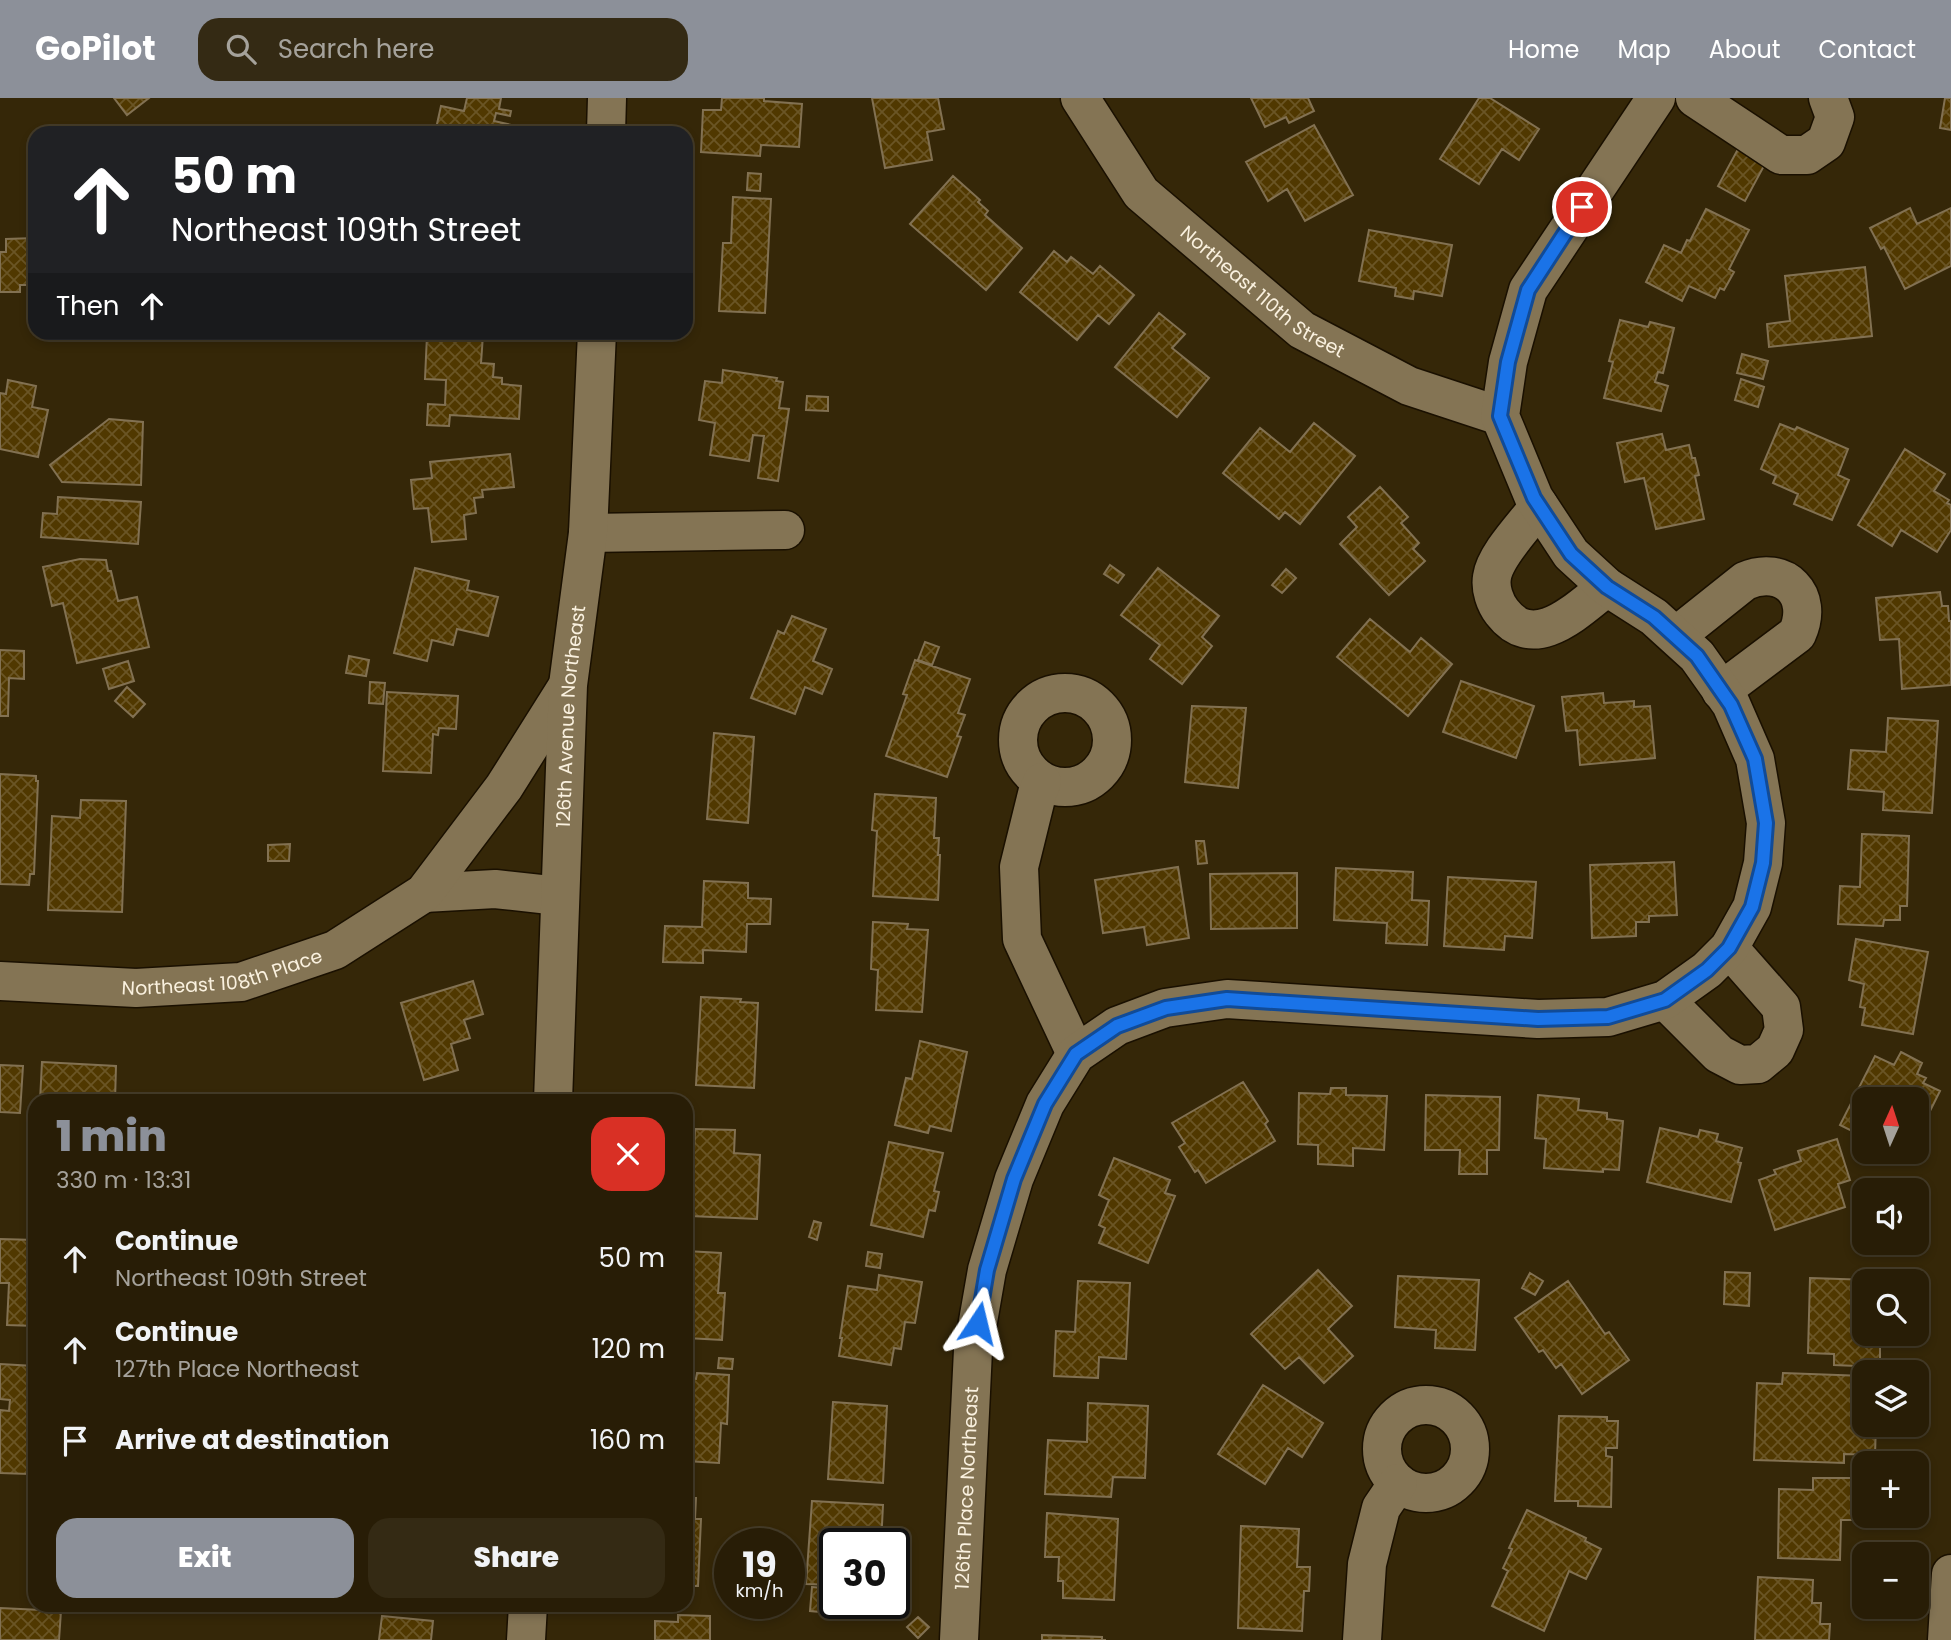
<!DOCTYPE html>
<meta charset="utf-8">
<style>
body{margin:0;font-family:Poppins,sans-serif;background:#342a14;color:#f1f3f6;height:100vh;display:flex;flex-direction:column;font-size:26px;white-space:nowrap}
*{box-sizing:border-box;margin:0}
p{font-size:23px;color:#a5a29b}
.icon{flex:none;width:38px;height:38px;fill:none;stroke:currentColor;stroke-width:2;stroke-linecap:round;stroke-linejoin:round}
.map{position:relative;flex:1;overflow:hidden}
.drawer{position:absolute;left:28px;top:996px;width:665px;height:518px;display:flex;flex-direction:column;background:#281d06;border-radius:21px;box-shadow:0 4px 10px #0003,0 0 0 2px #443b28}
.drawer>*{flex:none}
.hud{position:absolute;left:28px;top:28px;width:665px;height:214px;border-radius:21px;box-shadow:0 4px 10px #0003,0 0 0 2px #443b28;background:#202124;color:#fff;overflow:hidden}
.needle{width:46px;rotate:3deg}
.fabs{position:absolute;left:1852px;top:989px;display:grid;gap:14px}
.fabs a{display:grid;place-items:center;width:77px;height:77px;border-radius:14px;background:#281d06;box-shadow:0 4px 10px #0003,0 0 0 2px #443b28;font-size:35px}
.speed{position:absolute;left:714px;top:1430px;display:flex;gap:14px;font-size:35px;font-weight:700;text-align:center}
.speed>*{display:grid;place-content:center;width:91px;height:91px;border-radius:50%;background:#281d06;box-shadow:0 4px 10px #0003,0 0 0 2px #443b28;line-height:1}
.speed small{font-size:18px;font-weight:400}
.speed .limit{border:4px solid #111;border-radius:10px;background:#fff;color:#111}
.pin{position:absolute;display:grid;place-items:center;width:60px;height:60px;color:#fff;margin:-30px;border:4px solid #fff;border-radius:50%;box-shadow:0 2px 7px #0007}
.me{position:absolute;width:77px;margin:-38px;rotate:10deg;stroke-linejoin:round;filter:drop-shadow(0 0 5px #0008)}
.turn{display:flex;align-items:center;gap:24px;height:147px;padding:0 28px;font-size:32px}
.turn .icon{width:91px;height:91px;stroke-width:2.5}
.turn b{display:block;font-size:49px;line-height:60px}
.then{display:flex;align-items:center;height:66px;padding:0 28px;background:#0003;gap:14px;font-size:26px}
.round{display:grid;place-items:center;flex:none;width:74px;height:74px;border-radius:21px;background:#342a14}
.overview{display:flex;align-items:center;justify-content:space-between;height:119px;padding:0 28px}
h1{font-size:42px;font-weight:800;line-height:52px;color:#8c9099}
.button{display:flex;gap:14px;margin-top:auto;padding:14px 28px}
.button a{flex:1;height:80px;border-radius:21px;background:#8c9099;color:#fff;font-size:28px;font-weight:800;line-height:80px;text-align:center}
.button a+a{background:#342a14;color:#f1f3f6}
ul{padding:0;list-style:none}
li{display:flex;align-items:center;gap:21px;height:91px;padding:0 28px}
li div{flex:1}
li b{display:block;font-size:26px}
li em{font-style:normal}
header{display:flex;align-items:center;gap:42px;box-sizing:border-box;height:98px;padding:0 35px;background:#8c9099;color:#fff}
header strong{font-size:33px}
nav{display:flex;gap:38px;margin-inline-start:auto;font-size:24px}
.search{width:490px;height:63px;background:#342a14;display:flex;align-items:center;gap:18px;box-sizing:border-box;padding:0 24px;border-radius:21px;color:#a5a29b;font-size:26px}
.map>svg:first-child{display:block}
</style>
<header>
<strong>GoPilot</strong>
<div class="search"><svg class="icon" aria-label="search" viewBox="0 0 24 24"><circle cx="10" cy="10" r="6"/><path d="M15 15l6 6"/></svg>Search here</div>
<nav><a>Home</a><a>Map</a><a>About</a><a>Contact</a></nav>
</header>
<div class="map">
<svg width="1951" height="1542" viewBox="0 0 1951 1542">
<defs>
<pattern id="building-cross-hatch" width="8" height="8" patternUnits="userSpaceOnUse" patternTransform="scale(1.75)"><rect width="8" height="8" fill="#503800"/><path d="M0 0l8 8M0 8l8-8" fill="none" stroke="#6a5525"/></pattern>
</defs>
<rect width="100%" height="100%" fill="#352708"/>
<!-- building -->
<path fill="url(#building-cross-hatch)" stroke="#827152" stroke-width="2" d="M114,0H149L127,17Z
M467,0H501L499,11L511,13L510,18L496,15L494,23L516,28L515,35H435L441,8L464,13Z
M722,0H764V3L802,6L799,49L761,47L760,58L701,54L703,12H721Z
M872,0H938L944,31L927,34L932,62L885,70Z
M1251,0H1308L1314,13L1289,25L1286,19L1265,29Z
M1479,0H1490L1539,31L1519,62L1502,51L1479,86L1440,61Z
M1945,0H1951V32L1940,30Z
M1314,27L1353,97L1305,123L1287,91L1268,103L1246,64Z
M1738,51L1765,66L1745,103L1718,88Z
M748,75L761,76L760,93L747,92Z
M953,78L980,102L978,104L988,113L985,117L1022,150L986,192L910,126Z
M733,99L771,101L765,215L719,213L723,145H731Z
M1910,110L1917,126L1951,110V168L1905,191L1884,149L1881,151L1870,130Z
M1706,111L1749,132L1729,171L1734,174L1724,192L1720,190L1715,200L1689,188L1682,203L1646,184L1664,147L1681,155L1687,142L1690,143Z
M1369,132L1452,147L1442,198L1414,193L1413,201L1395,198L1396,190L1359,183Z
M35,140V187H20V194H0V154H6V141Z
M1054,153L1067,164L1071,159L1093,176L1100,168L1134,197L1109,226L1098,217L1077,242L1020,194Z
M1865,169L1872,238L1769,249L1767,226L1790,223L1785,178Z
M1159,215L1185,236L1172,250L1209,280L1177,319L1115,269Z
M1620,222L1648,229L1650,224L1674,230L1663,275L1658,274L1655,284L1668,288L1661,313L1604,300L1613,264L1609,263Z
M449,236L483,237L481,265L494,266L493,279L502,280V286L521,288L519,321L450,317L449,328L427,327L428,306L445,307L446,282L425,281L427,237L449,238Z
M1742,256L1768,263L1763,281L1737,275Z
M723,272L777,280L776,283L783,284L779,310L789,311L778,383L758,380L764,338L753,337L749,363L710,357L715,325L699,322L705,283L722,285Z
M1741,281L1764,289L1758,309L1735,302Z
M8,282L36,288L32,309L48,312L38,359L0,351V295L6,296Z
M807,298L828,299V313L806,312Z
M109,321L143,324L141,387L62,384L50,367Z
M1314,325L1355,358L1300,426L1285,414L1279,421L1223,375L1260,330L1290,354Z
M1780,326L1795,332L1797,329L1848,351L1838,377L1849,382L1832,422L1794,406L1798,396L1773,385L1776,378L1761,371Z
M1662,336L1666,352L1689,347L1692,360H1695L1699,377L1695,378L1704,421L1656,431L1644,380L1625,384L1617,345Z
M1905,351L1945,376L1934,393L1949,402L1947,405L1951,407V432L1937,454L1901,432L1892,448L1858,427Z
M510,356L514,389L482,392L483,399L474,400L476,415L464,417L466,441L432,444L428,410L414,411L411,382L432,380L430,364Z
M1380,389L1408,419L1401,425L1419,445L1413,451L1425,463L1389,497L1340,446L1357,429L1348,419Z
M58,399L141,404L138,446L41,439L43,415L57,416Z
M80,461L106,462L108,473H111L118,503L137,499L149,549L77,565L63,505L52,508L43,469Z
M1110,467L1124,477L1118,485L1104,476Z
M415,470L469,483L467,492L498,499L488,538L457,531L453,547L432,542L427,563L394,555Z
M1158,470L1219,518L1202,539L1212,548L1182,586L1150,561L1160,547L1121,517Z
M1286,471L1296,480L1282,495L1272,487Z
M1940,494L1942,508H1948L1949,523H1951V587L1902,591L1899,541L1880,542L1876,500Z
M792,518L826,531L813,563L832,571L822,596L805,589L795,616L751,600L778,533L784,536Z
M1370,521L1410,554L1421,540L1452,566L1408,618L1337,559Z
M925,544L939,549L932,567L918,562Z
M0,552L24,553V581L9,580L8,618H0Z
M349,558L369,562L366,578L346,575Z
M915,562L970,581L958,615L965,617L957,638L961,639L947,679L886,658L907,597L903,596Z
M128,563L134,583L109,591L103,571Z
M1461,583L1534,608L1516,660L1443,634Z
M370,584L385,585L383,606L369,605Z
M127,589L145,606L133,619L115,603Z
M387,594L458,598L456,631L439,630L438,637L433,636L431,675L383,673Z
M1603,595L1604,605L1634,603V609L1650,608L1655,660L1580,667L1577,632L1566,633L1562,599Z
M1192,608L1246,610L1238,690L1185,684Z
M1888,620L1938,623L1932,715L1883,712L1884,694L1848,691L1851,652L1886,654Z
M714,635L754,639L748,725L707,721Z
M0,676L36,678V683H38L34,776H30L29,787L0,786Z
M875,696L936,700L934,740H939L938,757H940L938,802L873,798L877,733L872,732Z
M81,702L126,703L122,814L48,812L52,718L80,720Z
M1862,736L1909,738L1907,808H1900V822H1884L1883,828L1838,826L1840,788L1860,789Z
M1196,743H1204L1207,765L1198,766Z
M290,746L289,763H268V747Z
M1674,764L1677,817L1649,818V824H1636V838L1592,840L1590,767Z
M1178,769L1189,840L1147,847L1144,829L1103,835L1095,782Z
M1336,770L1413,774L1412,802L1429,803L1427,847L1386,845L1387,825L1334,822Z
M1297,775V830L1211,831L1210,776Z
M1448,779L1536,784L1532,840L1505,838L1504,852L1444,848Z
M704,783L748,785V800L771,801L770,826H747L746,854L703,852V865L663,864L665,828L702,829Z
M873,824L908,826L907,831L928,832L922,914L876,912L878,872L871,871Z
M1856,841L1928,854L1913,936L1862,927L1865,910L1860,909L1864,886L1849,882Z
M473,883L483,916L464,922L470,940L451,946L458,972L424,982L401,905Z
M701,899L741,901L740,904L758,905L754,990L696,987Z
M920,943L967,954L951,1033L930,1028L928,1035L895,1027L906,980L912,981Z
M1901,954L1922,965L1917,976L1926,980L1923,985L1940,993L1916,1041V1001H1864V1039L1840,1027L1875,958L1894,967Z
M42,964L116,968L115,1003H40Z
M0,967L23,968L20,1015L0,1014Z
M1243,984L1268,1023L1265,1026L1275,1043L1206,1085L1198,1072L1195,1074L1179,1049L1185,1045L1172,1025Z
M1331,990H1346V997L1387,998L1384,1052L1353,1050V1068L1318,1066V1047L1298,1046L1299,995L1330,996Z
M1426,997L1500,999L1499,1052H1487V1076H1459L1460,1052H1425Z
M1538,997L1579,1001L1578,1012L1607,1015V1021L1623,1023L1619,1072L1603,1071V1074L1544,1070L1546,1041L1535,1040Z
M1660,1030L1698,1039L1700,1032L1718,1036L1716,1043L1742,1050L1738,1064L1741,1065L1731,1104L1647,1084Z
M695,1031L735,1032L734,1055L760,1057L757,1121L691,1118Z
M1837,1041L1850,1082L1838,1086L1845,1109L1775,1132L1759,1082L1776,1076L1774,1072L1801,1063L1798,1053Z
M889,1044L943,1055L934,1093L939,1094L935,1113L929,1112L923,1139L871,1127Z
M1114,1060L1170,1082L1165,1095L1175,1098L1148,1165L1099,1145L1105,1130L1099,1127L1109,1102L1099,1097Z
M814,1123L821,1125L817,1142L809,1139Z
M0,1141L35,1142V1228L7,1227L9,1185H0Z
M686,1153L721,1155L718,1195H725L722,1242L687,1240Z
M868,1154L882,1156L880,1170L866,1168Z
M1318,1172L1352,1208L1328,1231L1353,1258L1324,1285L1299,1259L1285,1271L1251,1236Z
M1725,1174L1750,1175L1749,1208L1724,1206Z
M1530,1175L1543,1183L1535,1197L1522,1190Z
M879,1177L922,1184L915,1225L905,1224L901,1251L894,1250L891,1267L839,1258L842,1240H840L848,1188L877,1192Z
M1398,1178L1479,1182L1475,1252L1435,1250L1436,1232L1395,1229Z
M1810,1180L1871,1182L1864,1183V1236H1880V1269L1834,1267V1256L1808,1255Z
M1078,1183L1130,1185L1126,1261L1099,1259L1098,1280L1054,1278L1056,1233L1075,1234Z
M1568,1183L1605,1236L1609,1234L1629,1262L1582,1296L1561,1266L1556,1270L1543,1252L1539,1254L1515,1220Z
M719,1260L733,1261L732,1271L718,1270Z
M0,1266L34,1268L32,1298H35V1366H30L29,1376L0,1375V1312L9,1313L10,1302L0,1301Z
M697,1275L729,1277L727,1326L721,1325L719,1365L686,1363V1280L696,1281Z
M1783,1275L1864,1278V1326H1876L1875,1357L1844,1356V1365L1754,1362L1757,1285L1782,1286Z
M1263,1287L1323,1325L1302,1359L1288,1350L1265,1386L1218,1356Z
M833,1304L887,1308L883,1385L828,1381Z
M1088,1305L1148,1308L1145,1380L1113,1379L1111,1399L1045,1396L1048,1342L1087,1344Z
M1559,1318L1607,1319V1323H1618L1617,1350H1606V1358L1612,1359L1611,1409L1578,1408V1403H1555Z
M1813,1380H1853V1422H1841L1840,1462L1778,1460L1779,1391L1813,1392Z
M686,1400H696L695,1421H701L698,1488H686Z
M812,1403L883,1407L881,1446H835V1487L806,1486Z
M1527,1412L1586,1440L1585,1443L1601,1451L1586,1481L1569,1473L1544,1533L1492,1508L1508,1473L1503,1470L1512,1451L1509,1450Z
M1047,1415L1118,1421L1114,1502L1063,1500V1483H1058L1059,1459H1045Z
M1241,1428L1299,1431L1297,1469H1310L1309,1493H1304L1302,1533L1238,1530Z
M1758,1479L1813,1482L1812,1505H1821L1820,1526H1830L1829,1542H1755Z
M812,1489L833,1491L831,1515L810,1513Z
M0,1510L61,1513L59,1542H0Z
M678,1517L710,1518V1542H655V1523L678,1524Z
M382,1518L433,1523L431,1542H379Z
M918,1519L929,1529L918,1540L907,1529Z
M1042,1537L1102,1539V1542H1106H1042Z"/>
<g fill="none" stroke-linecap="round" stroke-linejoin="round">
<!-- minor casing -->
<g stroke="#1a1000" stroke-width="41">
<g id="minor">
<path id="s1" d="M1080,0L1141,95L1302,232L1409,288L1500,318"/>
<path d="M1695,0L1781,57H1807L1826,44L1835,19L1828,0"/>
<path d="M606,35L607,0"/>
<path d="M1539,408C1526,426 1495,457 1492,479C1490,491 1495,505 1502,514C1535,557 1579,510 1607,489"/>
<path d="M588,435L785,432"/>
<path d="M1676,538L1745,483C1784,466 1815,497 1797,536L1721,593"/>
<circle cx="1065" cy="642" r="47"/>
<path d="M1042,684L1037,696L1019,769L1022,841L1076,956"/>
<path d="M424,795L495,791L559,798"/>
<path id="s2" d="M0,883L136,890L241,884L335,852L424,795L504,689L567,589"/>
<path d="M1665,902L1719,956L1740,967L1758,966L1775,952L1784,932L1781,909L1729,850"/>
<path id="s3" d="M553,1003L568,587L588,435L597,234"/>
<circle cx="1426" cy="1351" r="44"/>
<path d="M526,1542L528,1507"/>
<path id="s4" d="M959,1542L973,1252L987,1172L1014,1081L1045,1006L1076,956L1117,928L1165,910L1227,901L1538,921L1608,919L1665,902L1707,872L1729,850L1752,809L1763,765L1766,725L1755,661L1731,606L1697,558L1654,519L1607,489L1571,456L1534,400L1500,318L1508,264L1528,192L1656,0"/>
<path d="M1362,1542L1367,1466L1381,1410L1398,1385"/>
<path d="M1947,1542L1951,1476"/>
</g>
</g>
<!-- minor -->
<use href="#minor" stroke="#847454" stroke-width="38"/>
</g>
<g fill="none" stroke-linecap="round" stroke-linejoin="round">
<!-- route casing -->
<g stroke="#114b97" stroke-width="18">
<path id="route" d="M978,1225L987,1172L1014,1081L1045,1006L1076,956L1117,928L1166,910L1227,901L1538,921L1608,919L1665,902L1707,872L1729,850L1752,809L1763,765L1766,725L1755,661L1731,607L1697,558L1654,519L1607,489L1571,456L1534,400L1500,318L1508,264L1528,192L1582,109"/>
</g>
<!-- route -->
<use href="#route" stroke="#1a73e8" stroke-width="12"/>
</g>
<g text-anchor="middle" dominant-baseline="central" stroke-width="7" stroke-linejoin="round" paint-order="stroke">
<!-- street labels -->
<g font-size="19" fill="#faf1df" stroke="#352708">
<text stroke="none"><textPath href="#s1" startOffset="270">Northeast 110th Street</textPath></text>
<text stroke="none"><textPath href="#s3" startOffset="385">126th Avenue Northeast</textPath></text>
<text stroke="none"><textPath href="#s2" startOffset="224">Northeast 108th Place</textPath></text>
<text stroke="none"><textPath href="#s4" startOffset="152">126th Place Northeast</textPath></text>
</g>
</g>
</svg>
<div class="fabs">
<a><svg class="needle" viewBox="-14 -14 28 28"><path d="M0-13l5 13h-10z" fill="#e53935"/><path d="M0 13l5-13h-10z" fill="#a5a29b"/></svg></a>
<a><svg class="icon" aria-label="sound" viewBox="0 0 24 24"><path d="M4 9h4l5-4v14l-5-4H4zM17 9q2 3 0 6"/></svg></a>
<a><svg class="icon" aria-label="search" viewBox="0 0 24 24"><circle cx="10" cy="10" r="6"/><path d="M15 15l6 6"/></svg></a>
<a><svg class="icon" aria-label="layers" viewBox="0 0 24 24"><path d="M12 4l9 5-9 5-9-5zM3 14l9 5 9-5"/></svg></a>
<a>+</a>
<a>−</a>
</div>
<div class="speed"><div>19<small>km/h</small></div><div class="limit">30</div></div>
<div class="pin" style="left:1582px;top:109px;background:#d93025"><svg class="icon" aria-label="arrive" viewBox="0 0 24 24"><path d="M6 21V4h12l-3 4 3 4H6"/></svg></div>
<svg class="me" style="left:978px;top:1225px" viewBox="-20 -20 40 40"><path d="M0-17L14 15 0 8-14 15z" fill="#1a73e8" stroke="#fff" stroke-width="4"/></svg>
<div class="hud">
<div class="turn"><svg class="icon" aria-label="ahead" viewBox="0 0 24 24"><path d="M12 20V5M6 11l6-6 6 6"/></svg><div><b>50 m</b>Northeast 109th Street</div></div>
<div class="then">Then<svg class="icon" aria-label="ahead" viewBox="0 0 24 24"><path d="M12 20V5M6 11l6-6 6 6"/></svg></div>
</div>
<section class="drawer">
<div class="overview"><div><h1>1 min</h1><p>330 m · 13:31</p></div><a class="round" style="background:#d93025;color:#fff"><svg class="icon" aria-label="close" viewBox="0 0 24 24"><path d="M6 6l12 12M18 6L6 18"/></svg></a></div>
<ul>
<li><svg class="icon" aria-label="ahead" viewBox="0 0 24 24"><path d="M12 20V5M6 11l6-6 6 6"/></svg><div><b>Continue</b><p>Northeast 109th Street</p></div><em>50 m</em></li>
<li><svg class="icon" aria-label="ahead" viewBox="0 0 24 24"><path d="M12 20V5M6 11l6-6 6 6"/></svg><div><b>Continue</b><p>127th Place Northeast</p></div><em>120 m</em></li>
<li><svg class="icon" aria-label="arrive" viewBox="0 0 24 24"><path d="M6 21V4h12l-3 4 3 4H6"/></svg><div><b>Arrive at destination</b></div><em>160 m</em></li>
</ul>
<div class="button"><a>Exit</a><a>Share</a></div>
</section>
</div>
